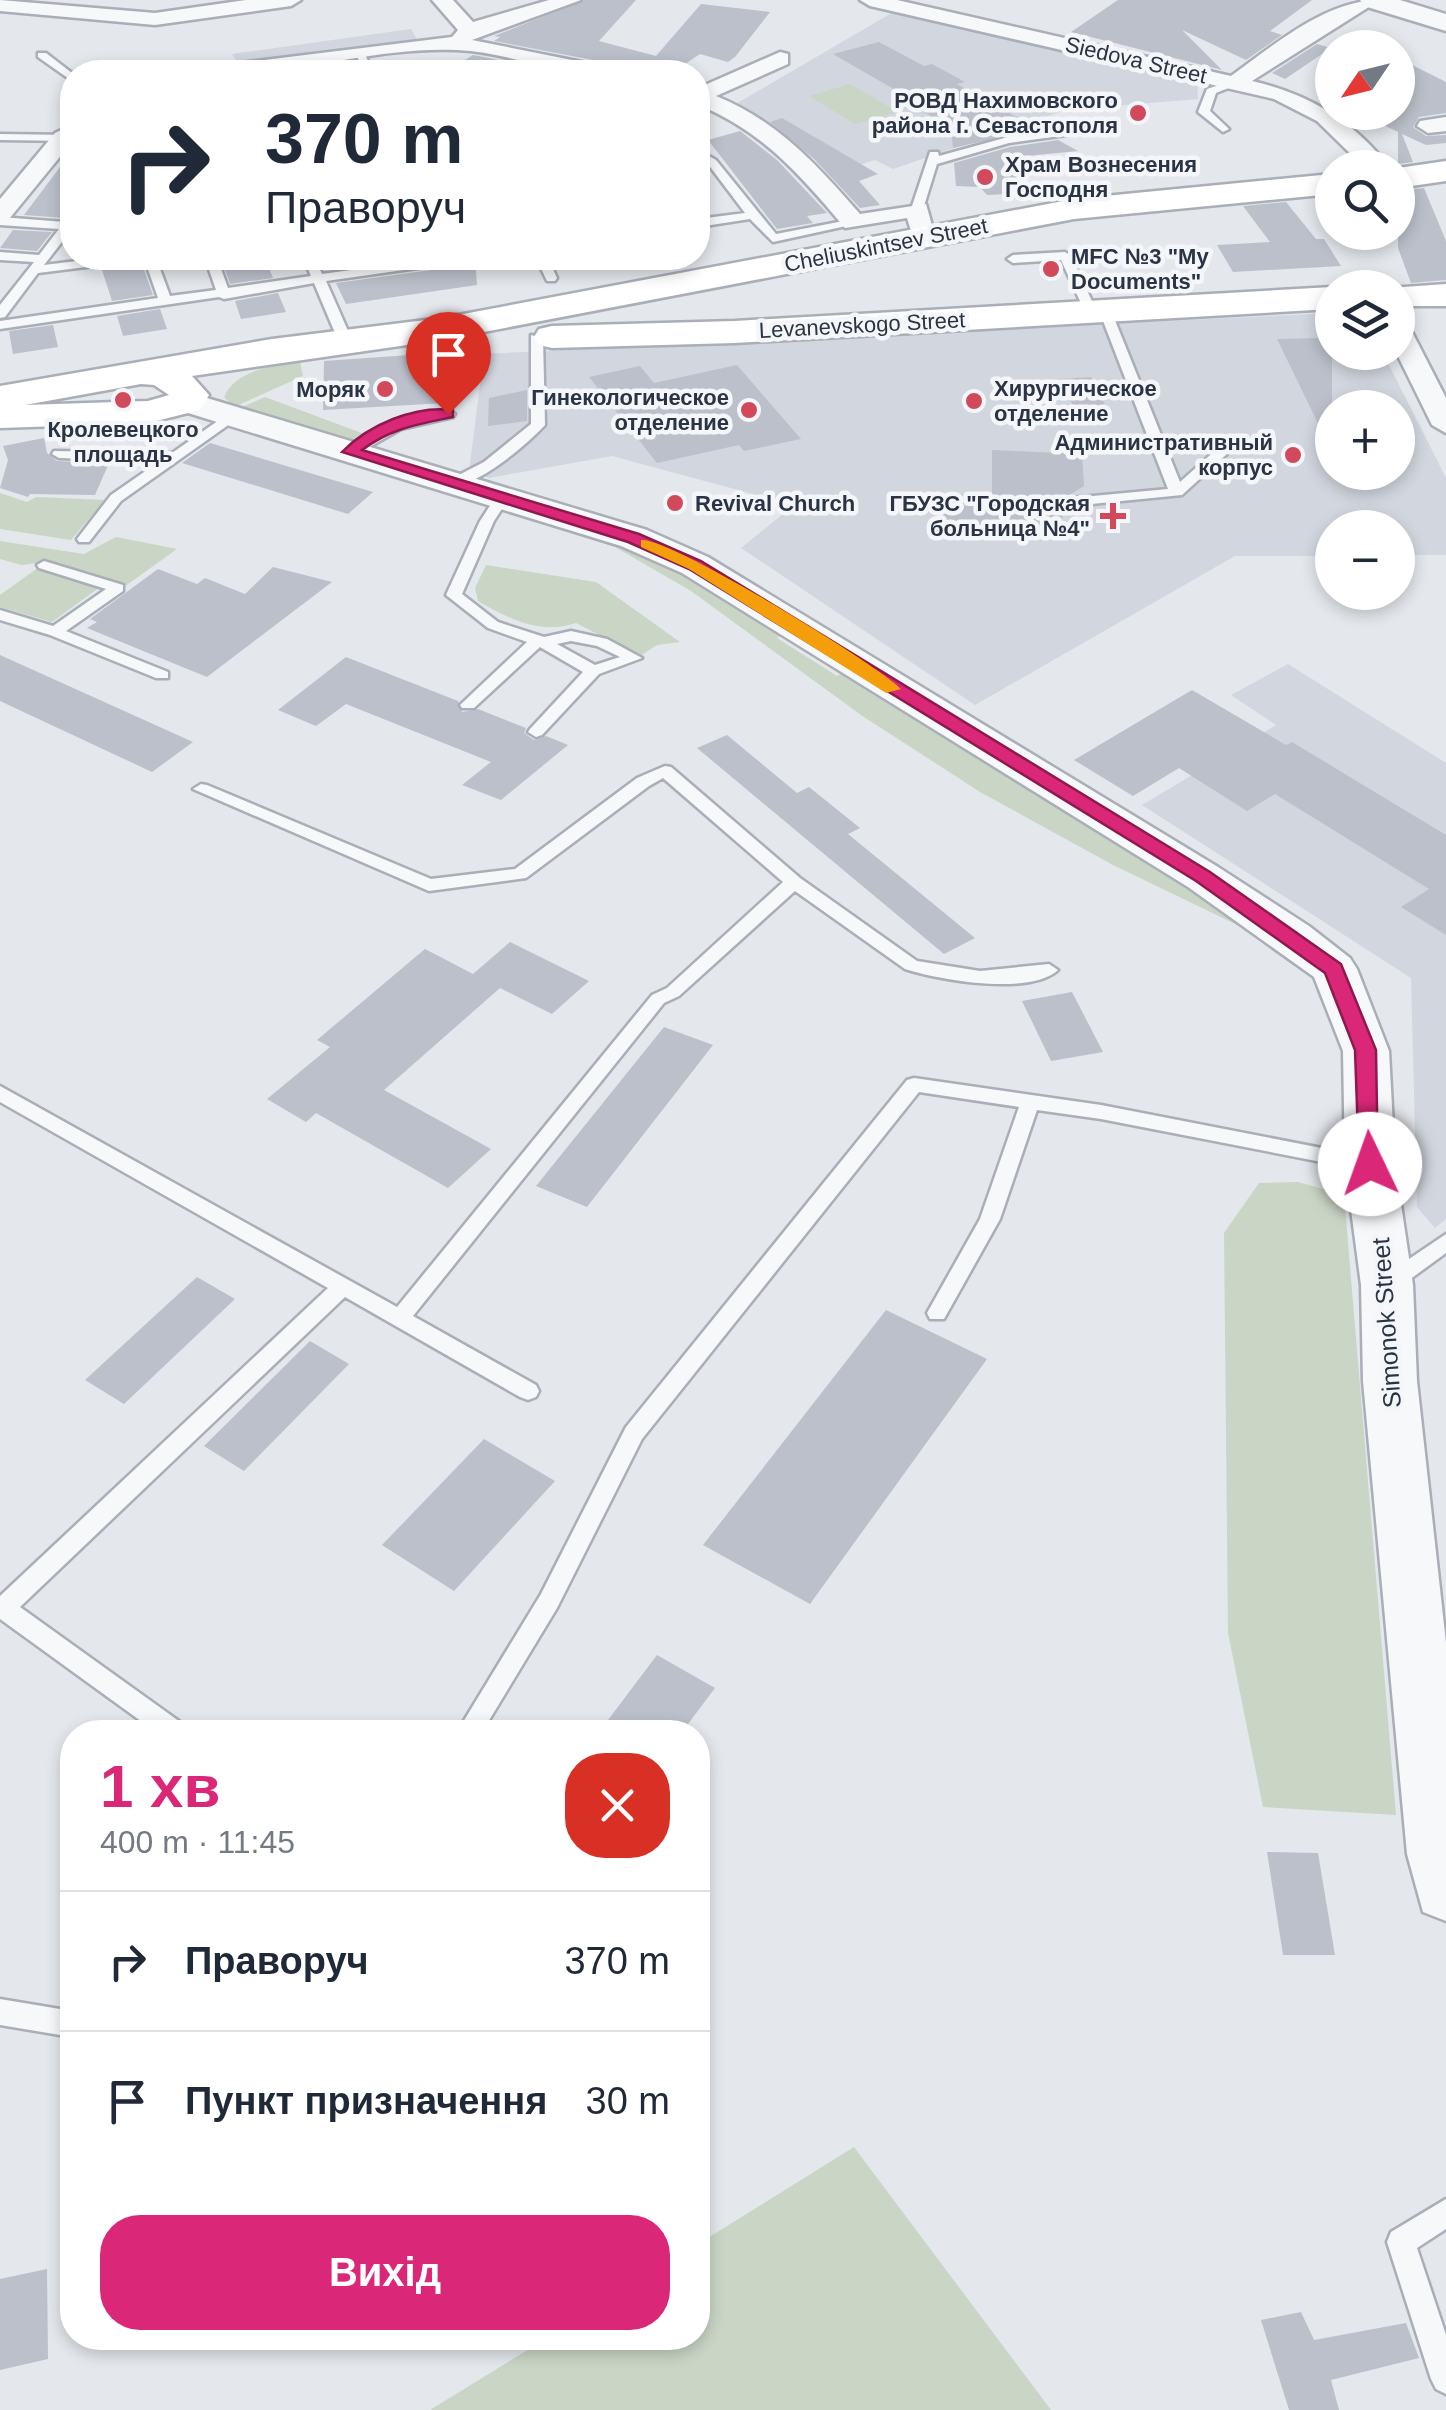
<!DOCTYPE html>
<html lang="uk">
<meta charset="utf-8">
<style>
body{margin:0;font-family:Helvetica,sans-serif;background:#f6f6f7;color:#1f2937;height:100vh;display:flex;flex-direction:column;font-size:38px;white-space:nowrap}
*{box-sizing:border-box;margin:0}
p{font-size:32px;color:#747a83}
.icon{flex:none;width:55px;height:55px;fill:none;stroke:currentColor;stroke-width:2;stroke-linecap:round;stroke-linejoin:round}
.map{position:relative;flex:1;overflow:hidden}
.details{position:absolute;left:60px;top:1720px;width:650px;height:630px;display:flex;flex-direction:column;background:#fff;border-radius:40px;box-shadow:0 5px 15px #0003}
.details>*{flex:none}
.banner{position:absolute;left:60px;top:60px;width:650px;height:210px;border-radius:40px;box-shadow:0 5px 15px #0003;background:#fff;color:#1f2937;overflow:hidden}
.needle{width:65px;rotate:235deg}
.fabs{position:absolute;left:1315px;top:30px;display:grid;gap:20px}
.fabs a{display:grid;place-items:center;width:100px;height:100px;border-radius:50%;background:#fff;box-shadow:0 5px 15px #0003;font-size:50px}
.pin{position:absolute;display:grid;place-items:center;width:85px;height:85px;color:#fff;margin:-102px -42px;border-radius:50% 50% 50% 0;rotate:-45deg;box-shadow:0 0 10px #0007}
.pin .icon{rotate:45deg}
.me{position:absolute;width:110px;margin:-55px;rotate:357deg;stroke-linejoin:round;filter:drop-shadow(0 0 8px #0008)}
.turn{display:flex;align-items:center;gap:35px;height:210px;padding:0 40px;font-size:45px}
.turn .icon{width:130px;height:130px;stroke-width:2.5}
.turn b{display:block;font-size:70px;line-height:85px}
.round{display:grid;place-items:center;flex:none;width:105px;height:105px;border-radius:40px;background:#f6f6f7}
.head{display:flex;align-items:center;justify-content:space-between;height:170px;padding:0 40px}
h1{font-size:60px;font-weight:700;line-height:75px;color:#db2777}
.cta{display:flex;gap:20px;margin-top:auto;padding:20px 40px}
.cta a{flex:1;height:115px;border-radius:40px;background:#db2777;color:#fff;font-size:40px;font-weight:700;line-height:115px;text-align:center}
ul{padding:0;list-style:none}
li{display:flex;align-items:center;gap:30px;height:140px;padding:0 40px;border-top:2px solid #e0e1e3}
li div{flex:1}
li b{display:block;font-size:38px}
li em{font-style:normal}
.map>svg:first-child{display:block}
</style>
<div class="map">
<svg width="1446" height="2410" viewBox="0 0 1446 2410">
<rect width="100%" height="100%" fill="#e4e7ec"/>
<!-- built -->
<path fill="#d2d6de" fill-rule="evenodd" d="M895,11L1197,82L1198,99L1066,110L893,169L875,160L844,170L734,105Z
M411,29L417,39L238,64L232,54Z
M1332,313V352L1383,353L1446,478V555H1398V528H1332V556H1235L975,705L741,548L794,505L612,456L489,478L469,471L484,354ZM1332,408H1398V472H1332Z
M1288,664L1446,763V1219L1435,1228L1417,1207L1411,978L1142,805L1276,725L1231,695Z"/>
<!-- green -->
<path fill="#c9d6c5" d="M850,84L898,112L855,124L809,96Z
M300,361L303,376L234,407L224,397C235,370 275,365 300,361Z
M265,397L367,435L350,446L240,408Z
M0,493L27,502L36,497L105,500L71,540L0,529Z
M506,503L630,540L791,629L777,638L837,676L849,668L1279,945L1113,865L980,792L861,715L691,591L615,547L500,510Z
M116,537L177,549L124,587L45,562L22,565L0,559V541L84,554Z
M486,565L596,582L680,642L657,645L640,656L576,623C540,635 509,619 478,601L475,588Z
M39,567L100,587L52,622L0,607V595Z
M1298,1182L1344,1195L1396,1815L1263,1807L1228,1633L1224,1233L1259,1183Z
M854,2147L1051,2410H430L547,2338H698V2244Z"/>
<!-- building -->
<path fill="#bbc0ca" d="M585,0H636L599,41L656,56L701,4L770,12L735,57L728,62L700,54L682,66L681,72H611L598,61L494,41L500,37L494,36Z
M1118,0H1312L1270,31L1282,35L1246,60L1182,30L1222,70L1071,32Z
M879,42L924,66L932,64L965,82L957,84L1038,129L953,148L952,137L962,134L924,112L930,110L833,54Z
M1317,44L1331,48L1285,79L1272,73Z
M473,55L494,59L559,72H496L459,64Z
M1398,58L1446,82V113L1419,117L1413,127L1426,136L1446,135V143L1426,145L1402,134L1413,162L1398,164V132L1369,118L1398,112Z
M782,118L878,174L859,181L880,205L860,208L814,159L770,122Z
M740,131L777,160L827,213L807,216L813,223L777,229L708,140Z
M1058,140L1078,151L1026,156L1008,194L987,195L980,187L956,186L954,163L1010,147Z
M72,151V207L64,218L24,215Z
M1424,188L1446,241V280L1411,283L1398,248V191Z
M1286,202L1316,239H1324L1341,266L1233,272L1217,245L1270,242L1243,206Z
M13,230L52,232L37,251L0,248Z
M221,258H265L273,278L230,284Z
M325,258H414L330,269Z
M469,258H475L477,285L346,304L336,283L461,266Z
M142,264L153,295L112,301L102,270Z
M278,293L286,312L241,319L235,301Z
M160,309L167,329L123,336L117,316Z
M53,325L58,347L13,354L9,331Z
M1320,338L1332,344V452L1277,339Z
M438,353L444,403L323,410L324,361Z
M737,365L801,439L744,451L739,445L657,463L589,377L640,366L654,383Z
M1091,377L1102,398L1110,416L1079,418L1060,379Z
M527,390V421L488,426L489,398Z
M44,438L47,453L57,461L109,463L95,495L30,494L28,497L0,488L8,460L3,446Z
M210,443L373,492L348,514L182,463Z
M992,450L1082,454L1084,486L1060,501L1067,508L1055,532L992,520L986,533L939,523L955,493L992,500Z
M273,567L332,582L207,677L87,628L97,622L90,619L158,569L197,584L205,578L245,594Z
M0,655L193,742L152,772L0,701Z
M346,657L458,701L462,712L478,709L526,728L524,733L534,740L546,736L568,745L501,800L462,785L491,762L346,704L316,726L278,710Z
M1192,690L1286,745L1292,742L1446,835V935L1401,907L1429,889L1275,794L1247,811L1179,768L1133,796L1074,760Z
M727,735L797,793L809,787L860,828L848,834L975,938L944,954L697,748Z
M510,942L589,981L552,1014L500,988L384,1090L491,1149L448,1188L316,1113L306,1122L267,1099L330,1047L317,1040L425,949L473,974Z
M1072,992L1103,1052L1051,1061L1022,1001Z
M664,1027L713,1045L587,1207L536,1186Z
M197,1277L235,1299L124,1404L85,1380Z
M886,1310L987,1359L810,1604L703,1545Z
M310,1341L349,1364L244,1471L204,1446Z
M484,1439L555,1481L454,1591L382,1545Z
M657,1655L715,1688L682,1732H599Z
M1267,1852L1318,1853L1335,1955H1283Z
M47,2269L48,2359L0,2370V2279Z
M1301,2312L1314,2340L1406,2323L1419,2358L1331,2380L1339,2410H1289L1261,2320Z"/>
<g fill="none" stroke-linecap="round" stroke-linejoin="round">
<!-- service casing -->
<g stroke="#a9aeb7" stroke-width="5">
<path id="service" d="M355,50H363L373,72H363Z
M38,53H46L72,73V81L38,57Z
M1231,81L1241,83L1216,93L1210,111L1229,129L1223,132L1198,112L1207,89Z
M1099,125L1105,128L1103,130L1009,143L937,164L923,209L917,213L911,209L930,152H938L939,156L1008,137Z
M0,134L72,135V141L0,140Z
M698,150L716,160L776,234L854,219L860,223L773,242L750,219L698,227V219L745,213L708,164L698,158Z
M0,217L65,222L72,217V229L44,265L101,258H132L126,262L38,273L5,317L0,318V305L34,262L0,260V252L39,255L59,229L0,225Z
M1065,252L1071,256L1098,314L1097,317L1086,314L1061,260L1013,263L1007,259L1013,255Z
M144,258H156L170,296L216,290L205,258H217L228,288L311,276L303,258H315L322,274L438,258H466L460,262L326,281L352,340L345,344L338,340L314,283L224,299L219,297L0,329V321L158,298Z
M536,258H548L557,278L555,281H547Z
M1106,309L1112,313L1180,482L1227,440L1239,443L1182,495L1071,506L1064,502L1071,498L1168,489L1100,313Z
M531,335L543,338L545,425C526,445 477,488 449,486V480L484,462L531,424Z
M448,410L455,414L453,417L401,429L355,455L343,452C371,425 411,415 448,410Z
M229,413L241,416L121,501L89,542H79L77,539L111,495L160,461L59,458L52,454L54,451L172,453Z
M502,494L509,498L494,521L462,594L498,622L544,637L571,631L607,639L642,658L599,674L542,735L536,737L528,732L530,729L583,672L540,647L474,708H462L460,705L527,642L488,628L446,595L480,521L497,495ZM571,641L597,646L620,657L595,665L557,644Z
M44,561L123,585V591L66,631L168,672V678H156L50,635L0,620V610L53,626L106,589L39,568L37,565Z
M665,766L671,767L800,878L917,961L980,971L1049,964L1058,970C1030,996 939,980 905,969L795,891L679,996L664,1003L413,1316L536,1385L539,1391L536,1397L528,1400L520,1397L345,1297L20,1607L183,1724L186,1732H156L0,1619V1596L328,1288L0,1102V1086L397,1307L652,995L667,988L783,882L663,778L649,786L526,878L429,891L193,789L201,784L207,785L431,879L515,869L637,778Z
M914,1078L1101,1105L1368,1157L1378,1164L1368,1171L1101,1119L1037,1110L1000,1219L944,1319H930L927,1313L980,1219L1019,1107L919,1092L642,1439L557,1608L482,1732H457L541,1594L626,1427L907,1080Z
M1446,1234V1253L1398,1288H1384L1381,1282L1384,1276Z
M0,1999L72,2011V2037L0,2025Z
M1446,2199V2229L1417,2248L1446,2335V2394L1436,2389L1431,2379L1387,2242L1391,2232Z"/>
</g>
<!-- minor casing -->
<g stroke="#a9aeb7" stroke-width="5">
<path id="minor" d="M0,0L155,13L246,0H301L291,6L155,25L0,11Z
M432,0H453L473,22L549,0H581L472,40L597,65L608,72C556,76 508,52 457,50C375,46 295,77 213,72L224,65L452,37L458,30Z
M860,0H897L1231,76C1274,45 1326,0 1380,0L1252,81C1309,94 1354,121 1390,168H1365L1317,121L1274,99L870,6Z
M780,52L788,54V64L716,96C778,121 817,165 860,214L926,204L935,236L932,241H914L907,218L845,228C802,177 762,130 698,105V88Z
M1446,117V131L1428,133L1417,126L1420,121Z
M72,125V142L9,219L0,221V199L55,133Z
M1398,322L1411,330L1446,398V433L1432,425L1396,352Z"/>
</g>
<!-- tertiary casing -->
<g stroke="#a9aeb7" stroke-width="5">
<path id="tertiary" d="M1360,0H1400L1446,14V31L1364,6Z
M187,392L647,530L708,557L1218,867L1309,926L1350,958L1357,969L1389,1051L1395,1164L1413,1285L1417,1381L1446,1643V1921L1423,1912L1407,1854L1363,1381L1361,1285L1345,1164L1343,1051L1314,977L1188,887L682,573L621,546L175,409L170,402L175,395Z"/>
</g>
<!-- secondary casing -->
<g stroke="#a9aeb7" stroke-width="5">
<path id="secondary" d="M1446,161V181L1398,188V168Z
M1332,174V194L1074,219L442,340L192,376L209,395L200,410L148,423L0,428V386L272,339L442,318L1074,199ZM141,384L154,385L169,395L148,401L25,405Z
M1446,284V306H1398V288H1390Z
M1332,287V309L735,343L552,348L539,345L534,337L539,329L552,326L735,321Z"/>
</g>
<!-- service -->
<use href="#service" fill="#f7f8fa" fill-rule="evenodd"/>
<!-- minor -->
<use href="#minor" fill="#f7f8fa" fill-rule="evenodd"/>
<!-- tertiary -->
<use href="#tertiary" fill="#f7f8fa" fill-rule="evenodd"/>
<!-- secondary -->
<use href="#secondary" fill="#fff" fill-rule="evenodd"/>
</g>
<!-- route -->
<path fill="#db2777" stroke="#8e194d" stroke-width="2.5" d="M453,410V417C419,424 391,428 362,450L639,534L701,561L1210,872L1341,964L1376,1050L1378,1170L1370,1173L1359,1164L1355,1050L1325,973L1196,881L689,569L628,542L342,452C368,425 415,405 453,410Z"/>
<!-- slow -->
<path fill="#f59e0b" d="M641,540C668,536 877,664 901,689L886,693L689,569L641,547Z"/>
<!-- markers -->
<g fill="#d1495b" stroke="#f4f6f9" stroke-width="4">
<circle cx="1138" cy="113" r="10"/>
<circle cx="985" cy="177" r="10"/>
<circle cx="1051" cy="269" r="10"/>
<circle cx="385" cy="389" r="10"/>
<circle cx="123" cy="400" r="10"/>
<circle cx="974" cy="401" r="10"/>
<circle cx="749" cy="410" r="10"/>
<circle cx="1293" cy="455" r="10"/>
<circle cx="675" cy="503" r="10"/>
<path d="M1108 501h10v10h10v10h-10v10h-10v-10h-10v-10h10z"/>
</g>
<g text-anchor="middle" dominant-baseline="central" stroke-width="9" stroke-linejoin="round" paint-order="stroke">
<!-- far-street labels -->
<g font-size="22" fill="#2b3445" stroke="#f4f6f9">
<text transform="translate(1136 60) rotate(13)">Siedova Street</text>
<text transform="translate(886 245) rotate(-11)">Cheliuskintsev Street</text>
<text transform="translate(862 325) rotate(-3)">Levanevskogo Street</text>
</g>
<!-- far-poi labels -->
<g font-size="22" font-weight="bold" fill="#2b3445" stroke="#f4f6f9" text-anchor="end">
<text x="1118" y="100">РОВД Нахимовского<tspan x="1118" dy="25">района г. Севастополя</tspan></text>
<text x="1005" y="164" text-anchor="start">Храм Вознесения<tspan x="1005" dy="25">Господня</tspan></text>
<text x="1071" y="256" text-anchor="start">MFC №3 "My<tspan x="1071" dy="25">Documents"</tspan></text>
<text x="994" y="388" text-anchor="start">Хирургическое<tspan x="994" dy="25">отделение</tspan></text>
<text x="365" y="389">Моряк</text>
<text x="729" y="397">Гинекологическое<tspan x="729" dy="25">отделение</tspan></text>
<text x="123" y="429" text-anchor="middle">Кролевецкого<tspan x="123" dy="25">площадь</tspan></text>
<text x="1273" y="442">Административный<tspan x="1273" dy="25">корпус</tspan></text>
<text x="695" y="503" text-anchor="start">Revival Church</text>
<text x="1090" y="503">ГБУЗС "Городская<tspan x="1090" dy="25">больница №4"</tspan></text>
</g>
<!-- street labels -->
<g font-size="25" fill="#2b3445" stroke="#f4f6f9">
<text transform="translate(1386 1323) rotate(-94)">Simonok Street</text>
</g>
</g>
</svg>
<div class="fabs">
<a><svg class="needle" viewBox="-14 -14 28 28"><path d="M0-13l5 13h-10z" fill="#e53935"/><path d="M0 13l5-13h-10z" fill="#747a83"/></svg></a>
<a><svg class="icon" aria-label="search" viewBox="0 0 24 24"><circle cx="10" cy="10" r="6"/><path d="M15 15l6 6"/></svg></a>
<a><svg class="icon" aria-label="layers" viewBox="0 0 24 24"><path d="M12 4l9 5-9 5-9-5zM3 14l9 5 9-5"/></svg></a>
<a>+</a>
<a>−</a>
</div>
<div class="pin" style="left:448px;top:414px;background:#d93025"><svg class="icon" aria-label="arrive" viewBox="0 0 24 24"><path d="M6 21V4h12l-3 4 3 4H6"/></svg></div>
<svg class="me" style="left:1370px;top:1164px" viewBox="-20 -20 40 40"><circle r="19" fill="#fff"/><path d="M0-13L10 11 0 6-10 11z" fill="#db2777"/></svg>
<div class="banner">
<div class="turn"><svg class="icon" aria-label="right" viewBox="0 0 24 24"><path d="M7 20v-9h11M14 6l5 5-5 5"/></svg><div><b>370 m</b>Праворуч</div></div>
</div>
<section class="details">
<div class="head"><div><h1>1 хв</h1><p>400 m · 11:45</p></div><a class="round" style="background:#d93025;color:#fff"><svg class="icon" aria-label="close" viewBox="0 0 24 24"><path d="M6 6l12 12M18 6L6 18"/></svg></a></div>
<ul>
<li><svg class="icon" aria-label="right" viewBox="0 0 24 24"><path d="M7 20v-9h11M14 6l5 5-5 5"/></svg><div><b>Праворуч</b></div><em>370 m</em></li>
<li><svg class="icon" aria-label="arrive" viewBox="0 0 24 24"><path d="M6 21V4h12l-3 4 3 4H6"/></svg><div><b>Пункт призначення</b></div><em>30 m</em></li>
</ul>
<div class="cta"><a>Вихід</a></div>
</section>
</div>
